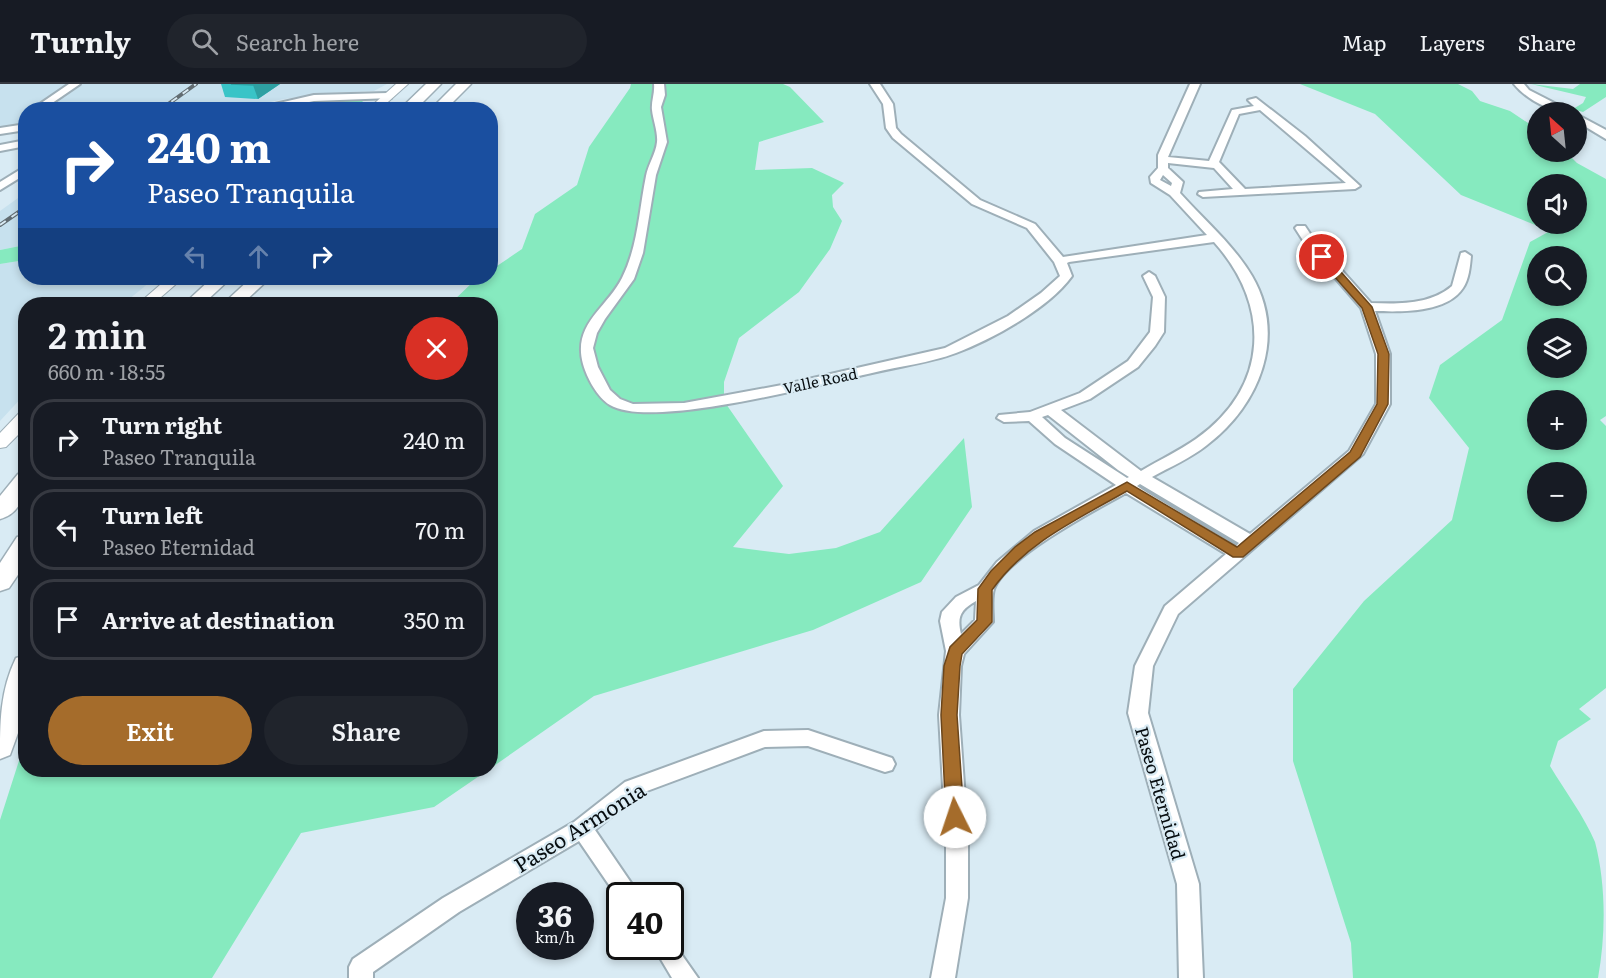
<!DOCTYPE html>
<meta charset="utf-8">
<style>
body{margin:0;font-family:Literata,serif;background:#20242c;color:#f1f3f6;height:100vh;display:flex;flex-direction:column;font-size:22px;white-space:nowrap}
*{box-sizing:border-box;margin:0}
p{font-size:20px;color:#9ea1a6}
.icon{flex:none;width:33px;height:33px;fill:none;stroke:currentColor;stroke-width:2;stroke-linecap:round;stroke-linejoin:round}
.map{position:relative;flex:1;overflow:hidden}
.side{position:absolute;left:18px;top:213px;width:480px;height:480px;display:flex;flex-direction:column;background:#171b24;border-radius:24px;box-shadow:0 3px 9px #0003}
.side>*{flex:none}
.hud{position:absolute;left:18px;top:18px;width:480px;height:183px;border-radius:24px;box-shadow:0 3px 9px #0003;background:#1a4fa0;color:#fff;overflow:hidden}
.needle{width:39px;rotate:333deg}
.fabs{position:absolute;left:1527px;top:18px;display:grid;gap:12px}
.fabs a{display:grid;place-items:center;width:60px;height:60px;border-radius:50%;background:#171b24;box-shadow:0 3px 9px #0003;font-size:30px}
.speed{position:absolute;left:516px;top:798px;display:flex;gap:12px;font-size:30px;font-weight:700;text-align:center}
.speed>*{display:grid;place-content:center;width:78px;height:78px;border-radius:50%;background:#171b24;box-shadow:0 3px 9px #0003;line-height:1}
.speed small{font-size:15px;font-weight:400}
.speed .limit{border:3px solid #111;border-radius:9px;background:#fff;color:#111}
.pin{position:absolute;display:grid;place-items:center;width:51px;height:51px;color:#fff;margin:-26px;border:3px solid #fff;border-radius:50%;box-shadow:0 2px 6px #0007}
.me{position:absolute;width:66px;margin:-33px;rotate:356deg;stroke-linejoin:round;filter:drop-shadow(0 0 4px #0008)}
.turn{display:flex;align-items:center;gap:21px;height:126px;padding:0 30px;font-size:27px}
.turn .icon{width:78px;height:78px;stroke-width:2.5}
.turn b{display:block;font-size:42px;line-height:51px}
.lanes{display:flex;align-items:center;height:57px;padding:0 30px;background:#0003;justify-content:center;gap:30px;direction:ltr}
.lanes .off{opacity:.35}
.round{display:grid;place-items:center;flex:none;width:63px;height:63px;border-radius:32px;background:#20242c}
.summary{display:flex;align-items:center;justify-content:space-between;height:102px;padding:0 30px}
h1{font-size:36px;font-weight:600;line-height:45px}
.primary-button{display:flex;gap:12px;margin-top:auto;padding:12px 30px}
.primary-button a{flex:1;height:69px;border-radius:36px;background:#a56c2b;color:#fff;font-size:24px;font-weight:600;line-height:69px;text-align:center}
.primary-button a+a{background:#20242c;color:#f1f3f6}
ul{padding:0;list-style:none}
li{display:flex;align-items:center;gap:18px;height:81px;margin:0 12px 9px;padding:0 18px;border:3px solid #363941;border-radius:24px}
li div{flex:1}
li b{display:block;font-size:22px}
li em{font-style:normal}
header{display:flex;align-items:center;gap:36px;box-sizing:border-box;height:84px;padding:0 30px;background:#171b24;border-bottom:2px solid #363941}
header strong{font-size:28px}
nav{display:flex;gap:33px;margin-inline-start:auto;font-size:21px}
.search{width:420px;height:54px;background:#20242c;display:flex;align-items:center;gap:15px;box-sizing:border-box;padding:0 21px;border-radius:33px;color:#9ea1a6;font-size:22px}
.map>svg:first-child{display:block}
</style>
<header>
<strong>Turnly</strong>
<div class="search"><svg class="icon" aria-label="search" viewBox="0 0 24 24"><circle cx="10" cy="10" r="6"/><path d="M15 15l6 6"/></svg>Search here</div>
<nav><a>Map</a><a>Layers</a><a>Share</a></nav>
</header>
<div class="map">
<svg width="1606" height="894" viewBox="0 0 1606 894">
<rect width="100%" height="100%" fill="#d9ebf4"/>
<!-- built -->
<path fill="#c7e1ee" d="M0,0H387L374,7L330,9L284,15L238,25L26,26L25,39L0,43Z
M25,109V161L0,166V127Z
M25,176L26,194H155L123,220H26L25,310L0,337V180Z"/>
<!-- green -->
<path fill="#86eabf" fill-rule="evenodd" d="M631,0H783L790,3L824,38L759,58L755,86L812,84L844,99L832,111L833,123L842,137L830,165L799,208L739,254L724,298V317L783,402L733,463L789,470L836,464L880,448L964,354L972,423L921,498L813,546L594,612L491,684L490,220H450L476,195L490,194L491,186L522,165L535,130L577,101L589,63L630,4Z
M1300,0H1458L1472,7L1480,17L1510,27L1537,45L1538,68H1566L1577,79L1606,95V332L1600,336L1606,342V604L1579,625L1591,635L1558,657L1550,682C1565,707 1584,732 1595,758C1606,800 1606,850 1598,894H1353L1351,859L1293,677V605L1364,517L1452,436L1469,364L1429,314L1440,281L1502,236L1530,158L1550,147L1461,111L1375,30ZM1538,100H1576V140H1538ZM1538,172H1576V212H1538ZM1576,244V284H1538V244ZM1538,316H1576V356H1538ZM1538,388H1576V428H1538Z
M1531,0L1573,5L1580,0H1606V13L1583,28L1573,25L1583,19L1586,13Z
M353,15L363,17L356,25L271,26Z
M25,161V176L0,180V166Z
M25,658L26,686H488L434,723L301,749L212,894H0V736Z"/>
<g fill="none" stroke-linecap="round" stroke-linejoin="round">
<!-- minor casing -->
<g stroke="#9eafb8" stroke-width="4">
<path id="minor" d="M69,0H80L42,26H31Z
M654,0H664L665,11L661,23L667,58L656,91L643,169L634,195L605,235L597,249L593,264L598,283L610,306L620,315L633,320L684,319L782,301L945,264L1008,232L1041,209L1060,192L1054,178L1027,144L972,120L893,54L886,44L883,20L870,0H880L893,20L896,44L901,50L980,116L1035,140L1063,173L1207,151L1170,111L1151,99L1150,93L1158,84V71L1190,0H1200L1168,73L1209,77L1232,26L1254,22L1248,16L1256,14L1305,52L1360,102L1355,105L1203,113L1198,110L1199,108L1233,105L1214,84L1168,79V84L1183,98L1180,109C1204,136 1233,160 1252,192C1287,252 1260,321 1207,361C1191,374 1170,383 1152,393L1250,450L1349,367L1376,320V270L1361,224L1304,158L1295,144L1297,142H1305L1313,154L1371,219C1398,220 1430,221 1452,202L1461,169L1465,168L1471,172C1470,183 1469,195 1463,204C1447,229 1401,228 1375,227L1390,270V320L1363,370L1178,530L1153,582L1148,629L1199,800L1203,894H1179L1177,800L1128,629L1135,582L1165,522L1226,470L1126,409C1095,426 1006,473 994,505C991,514 993,528 993,538L964,570L961,582L959,631L968,756V814L955,894H931L946,814V756L939,631L946,567L940,537L942,528L956,513L979,501L997,478L1034,447L1116,401L1055,360L1029,337L1004,338L997,334L999,331L1030,328L1080,309L1128,277L1150,248L1153,213L1143,192L1149,188L1155,192L1165,213L1164,248L1155,262L1138,283L1090,315L1061,326L1141,387C1159,376 1179,367 1196,355C1270,303 1271,221 1214,158L1069,178L1067,179L1072,192C1049,224 993,255 956,269C930,279 900,282 872,289C821,300 651,346 610,321C597,313 587,294 583,280C572,240 607,224 622,194C638,162 639,126 646,92C648,81 656,69 657,58C658,48 653,36 652,26C651,18 655,9 654,0ZM1260,26L1346,99L1245,105L1219,78L1239,30ZM1163,91L1172,99L1171,102L1160,96ZM1048,331L1118,386L1129,393L1127,394L1065,354L1042,333ZM1140,400L1239,459L1236,462L1146,408L1137,402ZM976,517L975,536L961,550C957,533 960,526 976,517Z
M1514,0H1524L1529,6L1572,28C1553,30 1526,15 1514,0Z
M388,9L391,10V14L314,17L270,26H249L314,11Z
M1576,30L1606,46V55L1576,37Z
M26,40V46L0,50V44Z
M26,56V62L0,67V61Z
M26,82V90L0,106V98Z
M808,646L892,674L895,680L892,686L885,688L808,662L765,663L639,710L595,746L640,812H620V817L579,757L459,828L373,888V894H349V883L353,875L443,814L574,738L625,698L764,647Z
M670,854L698,894H672L653,862H670Z"/>
</g>
<!-- major casing -->
<g stroke="#9eafb8" stroke-width="2">
<path id="major" d="M396,0H408L379,26H367Z
M168,194H183L153,220H138Z
M26,327V343L6,363L0,364V349L20,328Z"/>
</g>
<!-- highway casing -->
<g stroke="#9eafb8" stroke-width="3">
<path id="highway" d="M426,0H441L415,26H399Z
M456,0H471L445,26H430Z
M212,194H231L203,220H184Z
M251,194H270L242,220H223Z
M26,388C26,408 22,429 0,435V412L18,390Z
M26,451V479L9,504L0,507V479L17,453Z
M26,571V627L10,671L0,675C0,638 0,607 16,574Z"/>
</g>
<!-- minor -->
<use href="#minor" fill="#fff" fill-rule="evenodd"/>
<!-- major -->
<use href="#major" fill="#fff" fill-rule="evenodd"/>
<!-- highway -->
<use href="#highway" fill="#fff" fill-rule="evenodd"/>
<!-- rail casing -->
<g stroke="#626d72" stroke-width="4">
<path id="rail" d="M160,26L196,0
M0,141L26,123"/>
</g>
<!-- rail -->
<use href="#rail" stroke="#d9ebf4" stroke-width="2" stroke-dasharray="7" stroke-linecap="butt"/>
</g>
<!-- wall -->
<path fill="#39c4c7" d="M221,0H280L258,15L225,13Z"/>
<!-- shaded-wall -->
<path fill="#2ea0a2" d="M255,0H280L258,15L253,1Z"/>
<!-- building -->
<path fill="#42e4e7" stroke="#2ea0a2" stroke-width="1.5" d="M231,0H255L253,1Z"/>
<!-- route -->
<path fill="#a56c2b" stroke="#6b461c" stroke-width="1.5" d="M1319,171H1326L1372,223L1389,270L1388,320L1360,373L1243,473H1233L1127,407C1078,435 1025,459 992,506V538L962,570L960,582L957,631L964,733L961,739L955,741L949,739L946,733L941,631L944,582L950,563L977,536L978,505L991,487L1015,463L1035,448L1127,398L1237,463L1350,368L1377,320L1378,270L1362,224L1319,175Z"/>
<g text-anchor="middle" dominant-baseline="central" stroke-width="4.5" stroke-linejoin="round" paint-order="stroke">
<!-- far-street labels -->
<g font-size="15" fill="#070d10" stroke="#d9ebf4">
<text transform="translate(820 296) rotate(-12)">Valle Road</text>
</g>
<!-- street labels -->
<g font-size="18" fill="#070d10" stroke="#d9ebf4">
<text transform="translate(1161 709) rotate(74)">Paseo Eternidad</text>
</g>
<!-- near-street labels -->
<g font-size="21" fill="#070d10" stroke="#d9ebf4">
<text transform="translate(579 742) rotate(-32)">Paseo Armonia</text>
</g>
</g>
</svg>
<div class="fabs">
<a><svg class="needle" viewBox="-14 -14 28 28"><path d="M0-13l5 13h-10z" fill="#e53935"/><path d="M0 13l5-13h-10z" fill="#9ea1a6"/></svg></a>
<a><svg class="icon" aria-label="sound" viewBox="0 0 24 24"><path d="M4 9h4l5-4v14l-5-4H4zM17 9q2 3 0 6"/></svg></a>
<a><svg class="icon" aria-label="search" viewBox="0 0 24 24"><circle cx="10" cy="10" r="6"/><path d="M15 15l6 6"/></svg></a>
<a><svg class="icon" aria-label="layers" viewBox="0 0 24 24"><path d="M12 4l9 5-9 5-9-5zM3 14l9 5 9-5"/></svg></a>
<a>+</a>
<a>−</a>
</div>
<div class="speed"><div>36<small>km/h</small></div><div class="limit">40</div></div>
<div class="pin" style="left:1322px;top:173px;background:#d93025"><svg class="icon" aria-label="arrive" viewBox="0 0 24 24"><path d="M6 21V4h12l-3 4 3 4H6"/></svg></div>
<svg class="me" style="left:955px;top:733px" viewBox="-20 -20 40 40"><circle r="19" fill="#fff"/><path d="M0-13L10 11 0 6-10 11z" fill="#a56c2b"/></svg>
<div class="hud">
<div class="turn"><svg class="icon" aria-label="right" viewBox="0 0 24 24"><path d="M7 20v-9h11M14 6l5 5-5 5"/></svg><div><b>240 m</b>Paseo Tranquila</div></div>
<div class="lanes"><svg class="icon off" aria-label="left" viewBox="0 0 24 24"><path d="M17 20v-9H6M10 6l-5 5 5 5"/></svg><svg class="icon off" aria-label="ahead" viewBox="0 0 24 24"><path d="M12 20V5M6 11l6-6 6 6"/></svg><svg class="icon" aria-label="right" viewBox="0 0 24 24"><path d="M7 20v-9h11M14 6l5 5-5 5"/></svg></div>
</div>
<section class="side">
<div class="summary"><div><h1>2 min</h1><p>660 m · 18:55</p></div><a class="round" style="background:#d93025;color:#fff"><svg class="icon" aria-label="close" viewBox="0 0 24 24"><path d="M6 6l12 12M18 6L6 18"/></svg></a></div>
<ul>
<li><svg class="icon" aria-label="right" viewBox="0 0 24 24"><path d="M7 20v-9h11M14 6l5 5-5 5"/></svg><div><b>Turn right</b><p>Paseo Tranquila</p></div><em>240 m</em></li>
<li><svg class="icon" aria-label="left" viewBox="0 0 24 24"><path d="M17 20v-9H6M10 6l-5 5 5 5"/></svg><div><b>Turn left</b><p>Paseo Eternidad</p></div><em>70 m</em></li>
<li><svg class="icon" aria-label="arrive" viewBox="0 0 24 24"><path d="M6 21V4h12l-3 4 3 4H6"/></svg><div><b>Arrive at destination</b></div><em>350 m</em></li>
</ul>
<div class="primary-button"><a>Exit</a><a>Share</a></div>
</section>
</div>
